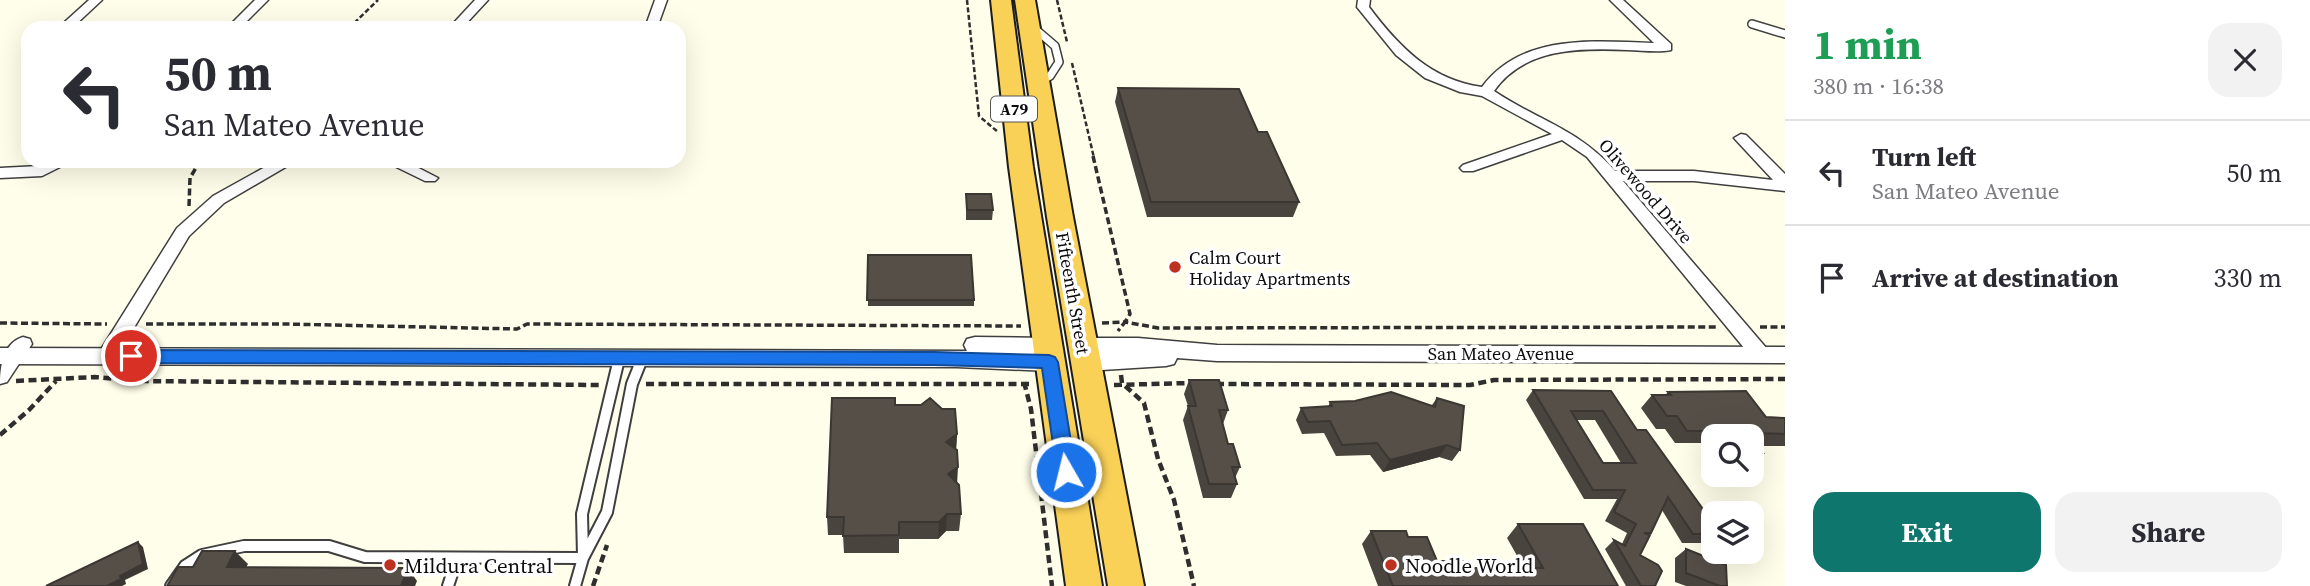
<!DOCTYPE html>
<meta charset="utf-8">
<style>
body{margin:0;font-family:"Source Serif 4",serif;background:#f2f2f3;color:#2b2b33;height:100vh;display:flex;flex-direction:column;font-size:26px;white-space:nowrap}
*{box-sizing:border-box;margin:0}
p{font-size:23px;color:#7c7c81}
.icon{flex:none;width:38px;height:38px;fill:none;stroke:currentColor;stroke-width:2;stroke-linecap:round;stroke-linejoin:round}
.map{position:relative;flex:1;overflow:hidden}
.panel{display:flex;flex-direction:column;background:#fff;width:525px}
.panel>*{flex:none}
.top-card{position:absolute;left:21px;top:21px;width:665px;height:147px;border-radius:21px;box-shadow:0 7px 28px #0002;background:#fff;color:#2b2b33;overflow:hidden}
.controls{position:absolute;left:1701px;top:424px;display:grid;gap:14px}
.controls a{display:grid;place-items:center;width:63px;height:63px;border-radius:14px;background:#fff;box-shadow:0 7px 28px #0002;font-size:35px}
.pin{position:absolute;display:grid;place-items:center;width:60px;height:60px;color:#fff;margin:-30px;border:4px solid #fff;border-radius:50%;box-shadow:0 2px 7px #0007}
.me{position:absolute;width:77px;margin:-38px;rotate:352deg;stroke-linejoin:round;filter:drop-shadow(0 0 5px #0008)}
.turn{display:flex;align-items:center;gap:24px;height:147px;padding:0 28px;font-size:32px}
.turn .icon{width:91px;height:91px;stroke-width:2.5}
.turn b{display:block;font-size:49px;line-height:60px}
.round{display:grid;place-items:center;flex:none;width:74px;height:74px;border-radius:21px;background:#f2f2f3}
.headline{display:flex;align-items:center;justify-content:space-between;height:119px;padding:0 28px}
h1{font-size:42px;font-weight:700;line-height:52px;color:#1e9e55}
.primary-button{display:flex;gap:14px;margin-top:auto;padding:14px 28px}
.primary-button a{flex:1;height:80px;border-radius:21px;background:#0f766e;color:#fff;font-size:28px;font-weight:700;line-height:80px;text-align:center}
.primary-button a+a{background:#f2f2f3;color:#2b2b33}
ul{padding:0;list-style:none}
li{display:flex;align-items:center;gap:21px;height:105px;padding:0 28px;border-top:2px solid #e1e1e2}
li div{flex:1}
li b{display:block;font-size:26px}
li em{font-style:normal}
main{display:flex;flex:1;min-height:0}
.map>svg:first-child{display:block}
</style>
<main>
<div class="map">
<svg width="1785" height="586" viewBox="0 0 1785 586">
<rect width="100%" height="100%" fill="#fffeea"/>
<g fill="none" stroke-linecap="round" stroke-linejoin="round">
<!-- service-far1 casing -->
<g stroke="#3f3f3f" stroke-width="10">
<path id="service-far1" d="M1752,24L1785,34
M1034,28L1055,46L1059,62L1050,76L1040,82"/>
</g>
<!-- service casing -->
<g stroke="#3f3f3f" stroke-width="14">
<path id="service" d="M583,556L582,514L619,359
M171,586L185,566L202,555L244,546H329L365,557L583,558
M448,586L457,559
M575,586L583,558L607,512L632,384L642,359"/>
</g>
<!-- minor casing -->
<g stroke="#3f3f3f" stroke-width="3">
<path id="minor" d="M89,0H102L72,28H58Z
M255,0H268L240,28H227Z
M475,0H488L462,28H449Z
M655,0H667L657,28H645Z
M1358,0H1370L1369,7C1399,47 1431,80 1482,87C1522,33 1594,41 1654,43L1610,0H1623L1671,44V50C1657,53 1641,50 1627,50C1579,48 1524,48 1494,91C1537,120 1580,130 1615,171H1694L1773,180L1734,138L1741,134L1746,135L1785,174V191L1694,181H1623L1768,350L1770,355L1768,360H1754L1587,157L1562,140L1473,171H1463L1460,168L1463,165L1552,134L1482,96L1460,92L1425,78L1396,55L1357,7Z
M51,161H72L42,176L0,178V168L39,166Z
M276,161H296L224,203L189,236L114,361H100L98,356L100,351L177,228L213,196Z
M384,161H405L438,178L435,181H425Z
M23,337L30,339L32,344L7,382L0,384C0,367 3,343 23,337Z"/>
</g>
<!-- tertiary casing -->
<g stroke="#3f3f3f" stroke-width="3">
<path id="tertiary" d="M975,337L1047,338L1055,340L1058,346L1055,352L1049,354L1057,356L1060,362L1057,368L1049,371L957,367L0,364V348L967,351L964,345L967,339Z
M1083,338H1138L1217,345L1785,347V363L1217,361L1177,358L1174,364L1166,366L1086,371L1078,368L1075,362L1078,356L1084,354L1075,352L1072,346L1075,340Z"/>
</g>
<!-- trunk casing -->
<g stroke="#1d1d1d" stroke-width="4">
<path id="trunk" d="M991,0H1011L1033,167L1102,586H1066L1009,167Z
M1015,0H1035L1073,217L1144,586H1108L1047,217Z"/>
</g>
<!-- path-far2 -->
<path stroke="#2e2e2e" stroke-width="2.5" stroke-dasharray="5 2.5" stroke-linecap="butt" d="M967,0L979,116L998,132
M1057,0L1067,42
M349,28L378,0
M1072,63L1094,158"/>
<!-- path-far1 -->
<path stroke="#2e2e2e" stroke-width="3.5" stroke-dasharray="7 3.5" stroke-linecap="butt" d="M1093,156L1130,314L1125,322L1158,328L1718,327
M189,206L190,178L200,161
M0,323L107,324
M1102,323L1125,322L1118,331
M146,324H285L517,329L527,324L1021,326
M1760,327H1785"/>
<!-- path -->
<path stroke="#2e2e2e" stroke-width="4.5" stroke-dasharray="8 4.5" stroke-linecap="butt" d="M1121,375L1122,383L1144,403L1158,459L1174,500L1194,586
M16,381L95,377L137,381L599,385
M1024,382L1031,409L1052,586
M646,384H1030
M1216,384L1470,385L1494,380L1785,379
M1114,385L1190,383
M0,435L29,410L56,381
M593,586L607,545"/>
<!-- service-far1 -->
<use href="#service-far1" stroke="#fff" stroke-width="7"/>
<!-- service -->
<use href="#service" stroke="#fff" stroke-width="10"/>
<!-- minor -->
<use href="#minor" fill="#fff" fill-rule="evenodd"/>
<!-- tertiary -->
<use href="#tertiary" fill="#fff" fill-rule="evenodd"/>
<!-- trunk -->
<use href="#trunk" fill="#fad157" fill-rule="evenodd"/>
</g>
<!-- wall -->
<path fill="#49443e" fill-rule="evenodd" d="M1118,88L1258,132L1299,202L1293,217H1147L1115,102Z
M966,194L993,210L992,220H966Z
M868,255L974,300V306H868Z
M1189,380L1228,410L1223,424L1228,444L1240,467L1235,478L1237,484L1231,498H1203L1183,420L1188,406L1184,394Z
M1533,390L1611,391L1637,430L1713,523V541L1710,543H1682L1662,510L1649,535L1640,555L1655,586H1626L1605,549L1614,540L1622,544L1627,533L1605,521L1617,499H1584L1526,400ZM1577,420H1595L1621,463H1603Z
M1668,392L1766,417L1785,418V446H1758L1763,453L1752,463V436H1713V443H1675L1665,429H1656L1641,408L1652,395H1665Z
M1437,398L1460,450L1452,461L1439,457L1383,472L1370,455L1336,456L1324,433L1302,434L1296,420L1301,408L1328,407L1330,402L1432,405Z
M895,405L957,434L956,449L957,483L961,514L959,531H946L938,539H899V553H844L843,535H828L827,517Z
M1518,524L1618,586H1378L1362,544L1371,531L1408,537L1437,561L1470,568H1524L1507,538Z
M1686,549L1727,586H1686L1675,582V558Z"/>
<!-- shaded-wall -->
<path fill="#3c3732" d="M957,434L956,452L946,442Z
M1447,445L1439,457L1383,472L1390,460Z
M958,467L957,485L948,474Z
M947,514L946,531L938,539L939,522Z
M138,542L143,547L148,569L125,580L126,584L122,586H107L120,576Z
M235,551L248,564L239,580L227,567Z
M408,568L417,581L415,586H401Z"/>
<!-- building -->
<path fill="#554f48" stroke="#3c3732" stroke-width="2" fill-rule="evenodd" d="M1118,88L1239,89L1258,132H1267L1299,202H1151Z
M966,194H991L993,210H967Z
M868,255H971L974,300H867Z
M1189,380H1219L1228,410H1219L1228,444H1233L1240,467H1232L1237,484H1209L1188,406H1196Z
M1533,390L1611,391L1637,430H1646L1713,523V534H1693L1668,497L1651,533H1644L1650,535L1640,555L1658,565L1662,571L1655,586H1641L1614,540L1625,546L1636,524L1614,512L1625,490H1593ZM1571,411H1603L1636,463H1603Z
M1746,391L1766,417L1785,418V434L1748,433L1750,436H1730L1727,431H1687L1677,416H1667L1652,395H1671L1668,392Z
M1391,392L1435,407L1437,398L1464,406L1460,450L1447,445L1390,460L1377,443L1342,445L1330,421L1308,422L1301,408L1332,406L1330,402L1355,401Z
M832,398H895V405H921L930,398L942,409H955L957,434L946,442L957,450L958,467L948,474L959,485L961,514H947L939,522H899V535L843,536L844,517H827Z
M1752,438L1763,453H1752Z
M1518,524H1583L1618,586H1393L1371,531H1406L1408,537H1427L1437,561H1466L1470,568H1543Z
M138,542L143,564L120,576L121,579L107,586H46Z
M1686,549L1726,565L1727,586H1720L1686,573Z
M202,551H235L227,567L408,568L401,586H167L178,567H193Z"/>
<!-- route -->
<path fill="#1a73e8" stroke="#114b97" stroke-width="2" d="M131,350L934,352L1049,355L1055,357L1058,362L1076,472L1073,477L1066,480L1060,477L1057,472L1042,368L934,365L131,363L125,361L122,356L125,352Z"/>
<!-- markers -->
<g fill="#be3121" stroke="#fff" stroke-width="2.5">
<circle cx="1175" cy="267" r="7"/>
<circle cx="390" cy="565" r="7"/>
<circle cx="1391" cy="565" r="7"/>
</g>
<g text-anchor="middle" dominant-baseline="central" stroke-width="7" stroke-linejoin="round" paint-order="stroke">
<!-- shield labels -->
<rect fill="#fff" stroke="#555" stroke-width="2" x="991" y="96.5" width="46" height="25" rx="5"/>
<g font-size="16" font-weight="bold" fill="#0c0c0c">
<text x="1014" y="109">A79</text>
</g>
<!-- street labels -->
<g font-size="18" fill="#0c0c0c" stroke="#fff">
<text transform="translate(1646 191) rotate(49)">Olivewood Drive</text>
<text transform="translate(1073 293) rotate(80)">Fifteenth Street</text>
<text x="1501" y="353">San Mateo Avenue</text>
</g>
<!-- poi labels -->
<g font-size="18" fill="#0c0c0c" stroke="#fff" text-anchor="start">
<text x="1189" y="257">Calm Court<tspan x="1189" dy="21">Holiday Apartments</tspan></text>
</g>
<!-- near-poi labels -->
<g font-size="21" fill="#0c0c0c" stroke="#fff" text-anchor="start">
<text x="404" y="565">Mildura Central</text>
<text x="1405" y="565">Noodle World</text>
</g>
</g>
</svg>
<div class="controls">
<a><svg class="icon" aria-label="search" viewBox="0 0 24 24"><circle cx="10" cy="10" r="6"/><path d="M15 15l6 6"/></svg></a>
<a><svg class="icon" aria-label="layers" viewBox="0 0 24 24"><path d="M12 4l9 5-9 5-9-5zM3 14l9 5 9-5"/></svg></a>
</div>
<div class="pin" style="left:131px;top:356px;background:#d93025"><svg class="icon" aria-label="arrive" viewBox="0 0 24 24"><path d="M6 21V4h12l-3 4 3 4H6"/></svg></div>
<svg class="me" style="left:1066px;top:472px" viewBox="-20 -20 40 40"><circle r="17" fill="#1a73e8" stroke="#fff" stroke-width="3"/><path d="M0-11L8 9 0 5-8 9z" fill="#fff"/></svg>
<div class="top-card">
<div class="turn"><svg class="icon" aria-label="left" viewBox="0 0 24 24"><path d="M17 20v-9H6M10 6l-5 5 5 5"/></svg><div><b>50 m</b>San Mateo Avenue</div></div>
</div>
</div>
<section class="panel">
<div class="headline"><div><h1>1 min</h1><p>380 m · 16:38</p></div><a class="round"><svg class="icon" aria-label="close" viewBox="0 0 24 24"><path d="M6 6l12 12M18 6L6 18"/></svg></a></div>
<ul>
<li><svg class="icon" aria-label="left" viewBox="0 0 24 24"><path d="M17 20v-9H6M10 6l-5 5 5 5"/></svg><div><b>Turn left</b><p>San Mateo Avenue</p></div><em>50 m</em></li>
<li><svg class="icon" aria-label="arrive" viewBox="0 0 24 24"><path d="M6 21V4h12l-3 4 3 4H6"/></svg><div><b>Arrive at destination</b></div><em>330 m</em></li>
</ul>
<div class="primary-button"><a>Exit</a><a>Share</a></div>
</section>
</main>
